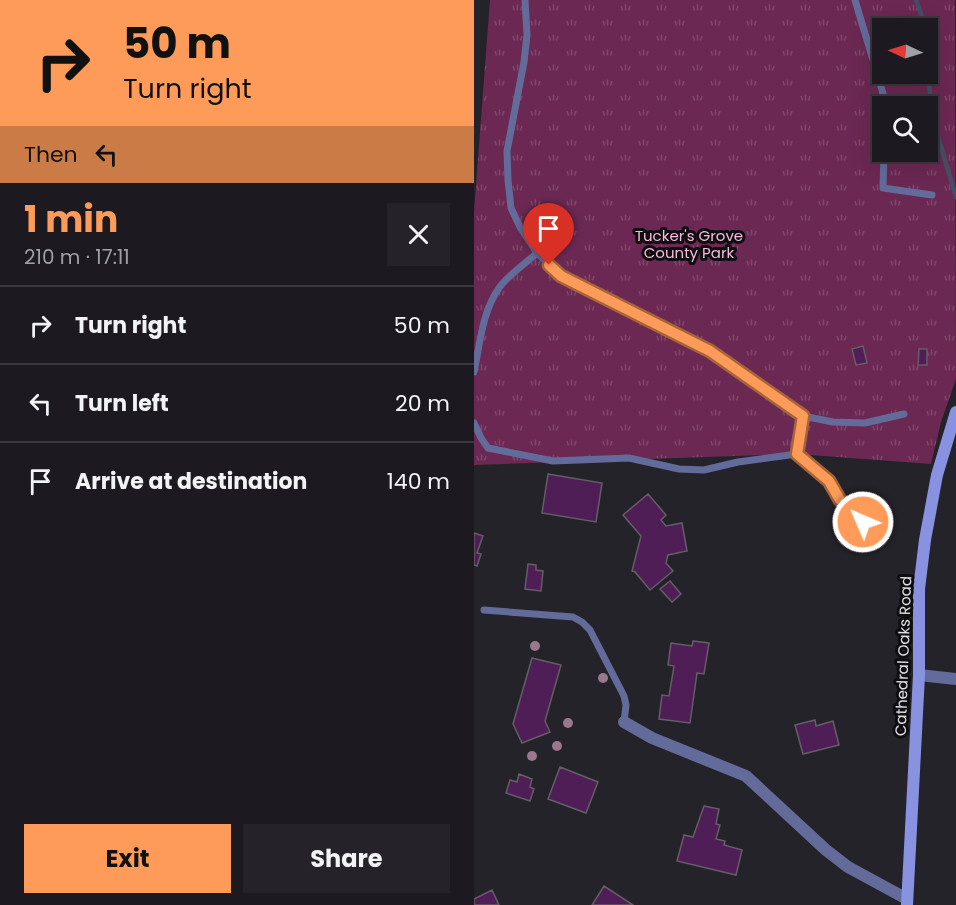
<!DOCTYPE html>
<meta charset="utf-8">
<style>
body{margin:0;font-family:Poppins,sans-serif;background:#252329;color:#f1f3f6;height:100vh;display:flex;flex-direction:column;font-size:22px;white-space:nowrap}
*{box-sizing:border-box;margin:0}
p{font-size:20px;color:#a0a1a5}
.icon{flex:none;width:33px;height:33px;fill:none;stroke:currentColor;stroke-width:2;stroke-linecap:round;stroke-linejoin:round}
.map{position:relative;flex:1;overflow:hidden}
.sheet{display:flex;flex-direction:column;background:#1c1a20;width:474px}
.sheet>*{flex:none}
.top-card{background:#fe9b58;color:#111;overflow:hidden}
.needle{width:39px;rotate:274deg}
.buttons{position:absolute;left:398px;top:18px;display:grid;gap:12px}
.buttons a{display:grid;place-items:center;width:66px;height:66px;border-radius:0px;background:#1c1a20;box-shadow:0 6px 24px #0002,0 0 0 2px #3a383e;font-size:30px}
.pin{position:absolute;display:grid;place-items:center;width:51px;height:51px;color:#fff;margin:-62px -26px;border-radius:50% 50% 50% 0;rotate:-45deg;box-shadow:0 0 6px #0007}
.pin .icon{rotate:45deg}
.me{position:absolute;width:66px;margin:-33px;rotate:315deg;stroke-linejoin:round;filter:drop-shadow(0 0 4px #0008)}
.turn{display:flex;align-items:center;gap:21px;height:126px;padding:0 24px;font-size:27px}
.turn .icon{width:78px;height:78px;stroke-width:2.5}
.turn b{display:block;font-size:42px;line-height:51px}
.then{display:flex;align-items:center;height:57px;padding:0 24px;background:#0003;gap:12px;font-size:22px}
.round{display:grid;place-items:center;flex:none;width:63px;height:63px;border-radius:0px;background:#252329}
.headline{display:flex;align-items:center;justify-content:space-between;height:102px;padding:0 24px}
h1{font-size:36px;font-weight:700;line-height:45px;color:#fe9b58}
.button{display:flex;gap:12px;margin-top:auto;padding:12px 24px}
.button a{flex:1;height:69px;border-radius:0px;background:#fe9b58;color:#111;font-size:24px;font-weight:700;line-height:69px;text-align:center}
.button a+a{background:#252329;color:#f1f3f6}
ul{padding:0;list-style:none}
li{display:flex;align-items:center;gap:18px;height:78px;padding:0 24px;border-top:2px solid #3a383e}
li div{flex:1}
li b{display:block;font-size:22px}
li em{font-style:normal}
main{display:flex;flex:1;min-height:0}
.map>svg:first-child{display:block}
</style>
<main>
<section class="sheet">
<div class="top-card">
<div class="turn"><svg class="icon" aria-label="right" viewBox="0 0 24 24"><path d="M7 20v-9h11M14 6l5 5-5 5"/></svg><div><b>50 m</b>Turn right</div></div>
<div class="then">Then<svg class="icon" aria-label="left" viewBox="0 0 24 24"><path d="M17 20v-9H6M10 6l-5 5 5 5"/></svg></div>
</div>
<div class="headline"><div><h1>1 min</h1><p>210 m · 17:11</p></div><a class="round"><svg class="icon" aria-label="close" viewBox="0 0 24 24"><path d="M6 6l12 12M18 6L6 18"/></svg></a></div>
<ul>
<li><svg class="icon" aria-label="right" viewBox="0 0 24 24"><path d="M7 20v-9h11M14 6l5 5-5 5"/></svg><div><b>Turn right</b></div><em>50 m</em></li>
<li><svg class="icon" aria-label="left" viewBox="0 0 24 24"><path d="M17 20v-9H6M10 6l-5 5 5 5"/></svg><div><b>Turn left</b></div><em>20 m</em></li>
<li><svg class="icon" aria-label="arrive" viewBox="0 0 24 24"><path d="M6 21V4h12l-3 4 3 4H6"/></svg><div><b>Arrive at destination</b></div><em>140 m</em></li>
</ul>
<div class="button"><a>Exit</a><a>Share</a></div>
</section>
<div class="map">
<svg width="482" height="905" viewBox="0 0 482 905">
<defs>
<pattern id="park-tufts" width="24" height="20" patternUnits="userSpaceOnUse" patternTransform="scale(1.5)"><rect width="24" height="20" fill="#6b2852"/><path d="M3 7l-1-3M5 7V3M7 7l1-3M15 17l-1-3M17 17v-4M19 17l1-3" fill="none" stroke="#80476b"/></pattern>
</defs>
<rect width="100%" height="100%" fill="#25232a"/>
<!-- park -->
<path fill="url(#park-tufts)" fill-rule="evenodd" d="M16,0H481L482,379L467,422L457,464L323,454L0,465V212ZM408,28H453V74H408ZM427,96L434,106H453V131L458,138H453V152H408V106H430Z"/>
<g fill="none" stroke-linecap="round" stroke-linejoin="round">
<!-- stream -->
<path stroke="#444f65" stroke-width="4.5" d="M442,0L452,28
M453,42L457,113L482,197"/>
</g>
<!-- building -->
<path fill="#4f1e57" stroke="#645e65" stroke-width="1.5" d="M389,346L393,363L382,365L378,349Z
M445,349H453V365H444Z
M74,474L128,483L122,522L68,513Z
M174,494L192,515L187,520L192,526L208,523L213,551L194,555L192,563L199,571L176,590L161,572L158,571L167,536L149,515Z
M0,533L9,536L3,553L7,554L3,566L0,565Z
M54,564L62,565V570L69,571L67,591L51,589Z
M196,581L207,594L198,602L186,589Z
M219,641L235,643L230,674L223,673L216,723L185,719L188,695L195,696L200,666L194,665L197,643L218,646Z
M58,658L87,665L71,721L76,732L48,743L39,724Z
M341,720L342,726L359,721L365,745L329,754L321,725Z
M86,767L124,782L112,813L74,799Z
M45,774L58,779L56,787L60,789L56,801L32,793L36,780L43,782Z
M230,806L245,809L242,824L246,825L242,839L251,841L250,845L268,850L262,875L203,861L210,835L219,837Z
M130,886L159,905H118Z
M18,890L25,905H0V899Z"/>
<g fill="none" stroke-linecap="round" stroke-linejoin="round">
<!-- lane -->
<path stroke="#636b9b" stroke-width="7" d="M51,0L53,35L50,62L33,151L34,180L37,208L46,227L63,253L87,276L236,351L329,416L359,422L391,423L430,414
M381,0L411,100V106
M410,152L409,188L458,195
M0,372C6,344 8,312 25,288C34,275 51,264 63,253
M0,423L7,438L14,448L79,461L155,458L205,469L230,470L264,462L323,454L329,416
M323,454L355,481L366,500L389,522
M10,610L99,617L108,622L116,630L150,696L152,705L150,722"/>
<!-- street -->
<path stroke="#636b9b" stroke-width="12" d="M445,675L482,679
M150,722L178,738L272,776L352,850L374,867L433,899"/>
<!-- secondary -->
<path stroke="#8892e0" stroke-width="12" d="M433,905L445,675V589L451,540L463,475L482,412"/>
</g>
<!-- trees -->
<g fill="#9a778c">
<circle cx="61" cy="646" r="5"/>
<circle cx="129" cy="678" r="5"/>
<circle cx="94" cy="723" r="5"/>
<circle cx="83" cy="746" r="5"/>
<circle cx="58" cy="756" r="5"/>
</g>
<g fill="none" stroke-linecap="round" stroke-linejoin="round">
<!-- route casing -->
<g stroke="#a56539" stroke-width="15">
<path id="route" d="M75,265L87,276L236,351L329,416L323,454L355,481L366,500L389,522"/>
</g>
<!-- route -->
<use href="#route" stroke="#fe9b58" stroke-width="10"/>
</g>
<g text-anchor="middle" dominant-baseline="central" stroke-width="6" stroke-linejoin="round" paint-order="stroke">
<!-- park labels -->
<g font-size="15" fill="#f9bbdd" stroke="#0e0d10">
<text x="215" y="235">Tucker's Grove<tspan x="215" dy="17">County Park</tspan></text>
</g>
<!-- street labels -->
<g font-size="15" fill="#e1e0e5" stroke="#0e0d10">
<text transform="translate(429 656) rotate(-88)">Cathedral Oaks Road</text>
</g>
</g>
</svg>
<div class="buttons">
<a><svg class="needle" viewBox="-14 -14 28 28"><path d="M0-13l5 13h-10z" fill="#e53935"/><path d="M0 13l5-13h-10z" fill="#a0a1a5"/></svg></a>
<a><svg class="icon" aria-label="search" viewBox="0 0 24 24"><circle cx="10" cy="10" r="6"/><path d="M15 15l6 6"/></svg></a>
</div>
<div class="pin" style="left:75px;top:265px;background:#d93025"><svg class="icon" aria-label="arrive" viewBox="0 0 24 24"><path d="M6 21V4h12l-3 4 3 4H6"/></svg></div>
<svg class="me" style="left:389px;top:522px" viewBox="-20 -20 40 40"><circle r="17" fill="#fe9b58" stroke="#fff" stroke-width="3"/><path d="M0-11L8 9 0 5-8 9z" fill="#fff"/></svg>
</div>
</main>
